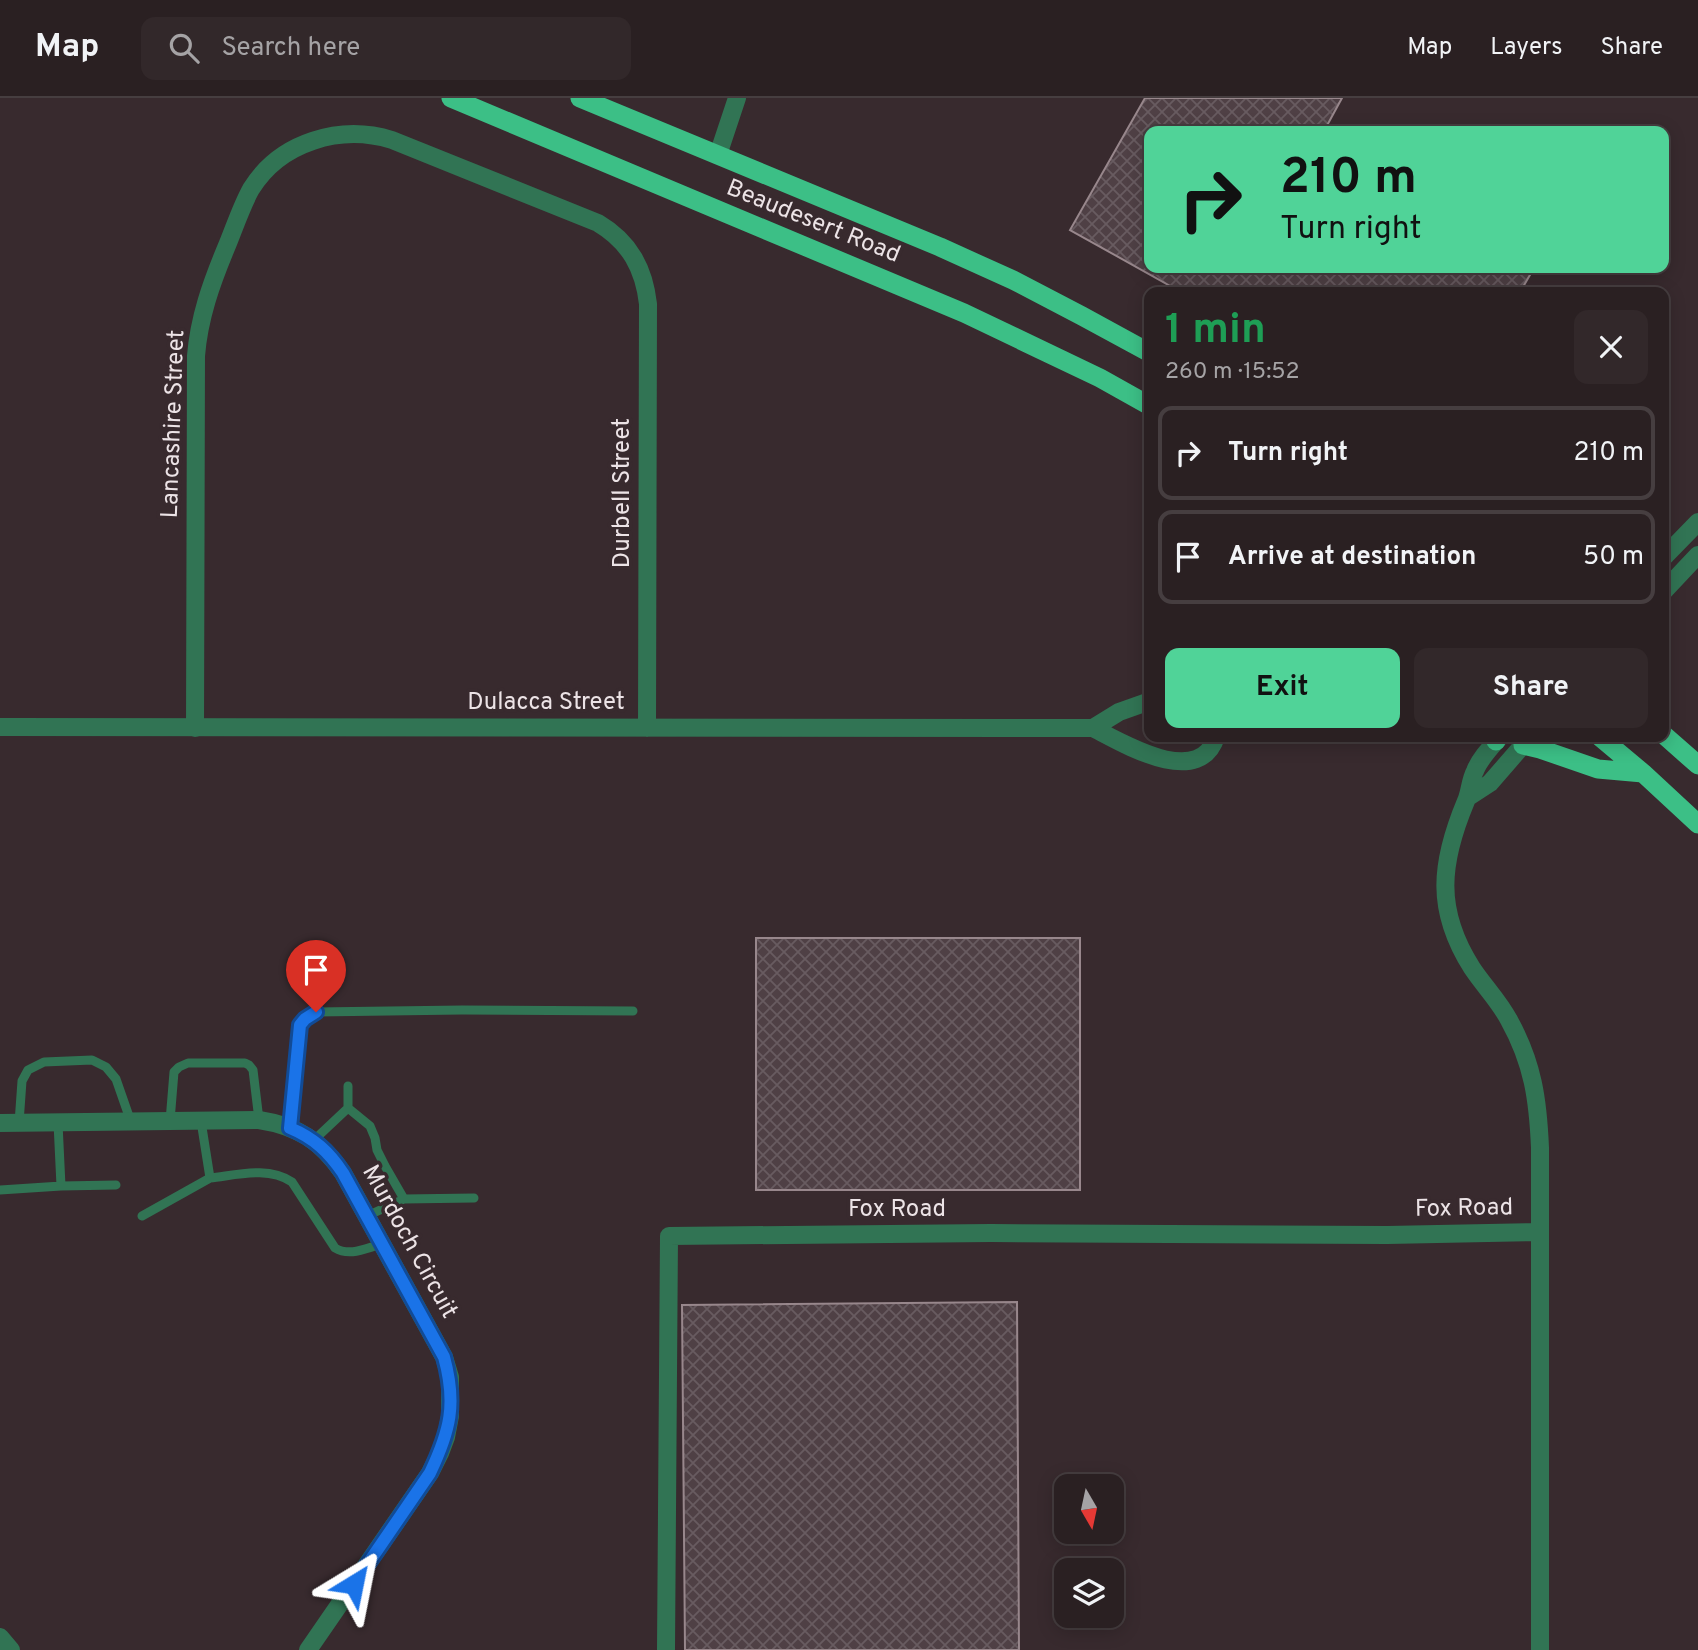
<!DOCTYPE html>
<meta charset="utf-8">
<style>
body{margin:0;font-family:Overpass,sans-serif;background:#32282a;color:#f1f3f6;height:100vh;display:flex;flex-direction:column;font-size:26px;white-space:nowrap}
*{box-sizing:border-box;margin:0}
p{font-size:23px;color:#a5a3a5}
.icon{flex:none;width:38px;height:38px;fill:none;stroke:currentColor;stroke-width:2;stroke-linecap:round;stroke-linejoin:round}
.map{position:relative;flex:1;overflow:hidden}
.drawer{position:absolute;left:1144px;top:189px;width:525px;height:455px;display:flex;flex-direction:column;background:#2a2022;border-radius:14px;box-shadow:0 4px 18px #0003,0 0 0 2px #463e40}
.drawer>*{flex:none}
.banner{position:absolute;left:1144px;top:28px;width:525px;height:147px;border-radius:14px;box-shadow:0 4px 18px #0003,0 0 0 2px #463e40;background:#50d398;color:#111;overflow:hidden}
.needle{width:46px;rotate:171deg}
.fabs{position:absolute;left:1054px;top:1376px;display:grid;gap:14px}
.fabs a{display:grid;place-items:center;width:70px;height:70px;border-radius:14px;background:#2a2022;box-shadow:0 4px 18px #0003,0 0 0 2px #463e40;font-size:35px}
.pin{position:absolute;display:grid;place-items:center;width:60px;height:60px;color:#fff;margin:-72px -30px;border-radius:50% 50% 50% 0;rotate:-45deg;box-shadow:0 0 7px #0007}
.pin .icon{rotate:45deg}
.me{position:absolute;width:77px;margin:-38px;rotate:35deg;stroke-linejoin:round;filter:drop-shadow(0 0 5px #0008)}
.turn{display:flex;align-items:center;gap:24px;height:147px;padding:0 21px;font-size:32px}
.turn .icon{width:91px;height:91px;stroke-width:2.5}
.turn b{display:block;font-size:49px;line-height:60px}
.round{display:grid;place-items:center;flex:none;width:74px;height:74px;border-radius:14px;background:#32282a}
.headline{display:flex;align-items:center;justify-content:space-between;height:119px;padding:0 21px}
h1{font-size:42px;font-weight:700;line-height:52px;color:#1e9e55}
.cta{display:flex;gap:14px;margin-top:auto;padding:14px 21px}
.cta a{flex:1;height:80px;border-radius:14px;background:#50d398;color:#111;font-size:28px;font-weight:700;line-height:80px;text-align:center}
.cta a+a{background:#32282a;color:#f1f3f6}
ul{padding:0;list-style:none}
li{display:flex;align-items:center;gap:21px;height:94px;margin:0 14px 10px;padding:0 7px;border:4px solid #463e40;border-radius:14px}
li div{flex:1}
li b{display:block;font-size:26px}
li em{font-style:normal}
header{display:flex;align-items:center;gap:42px;box-sizing:border-box;height:98px;padding:0 35px;background:#2a2022;border-bottom:2px solid #463e40}
header strong{font-size:33px}
nav{display:flex;gap:38px;margin-inline-start:auto;font-size:24px}
.search{width:490px;height:63px;background:#32282a;display:flex;align-items:center;gap:18px;box-sizing:border-box;padding:0 24px;border-radius:14px;color:#a5a3a5;font-size:26px}
.map>svg:first-child{display:block}
</style>
<header>
<strong>Map</strong>
<div class="search"><svg class="icon" aria-label="search" viewBox="0 0 24 24"><circle cx="10" cy="10" r="6"/><path d="M15 15l6 6"/></svg>Search here</div>
<nav><a>Map</a><a>Layers</a><a>Share</a></nav>
</header>
<div class="map">
<svg width="1698" height="1552" viewBox="0 0 1698 1552">
<defs>
<pattern id="building-cross-hatch" width="8" height="8" patternUnits="userSpaceOnUse" patternTransform="scale(1.75)"><rect width="8" height="8" fill="#4f4045"/><path d="M0 0l8 8M0 8l8-8" fill="none" stroke="#685b60"/></pattern>
</defs>
<rect width="100%" height="100%" fill="#382a2e"/>
<!-- building -->
<path fill="url(#building-cross-hatch)" stroke="#98878c" stroke-width="2" d="M1145,0H1342L1324,33H1150V170H1534L1520,194H1181L1070,132Z
M756,840H1080V1092H756Z
M1017,1204L1019,1552H685L682,1207Z"/>
<g fill="none" stroke-linecap="round" stroke-linejoin="round">
<!-- service -->
<path stroke="#317454" stroke-width="9" d="M348,988V1010L370,1028L375,1040L377,1052L385,1068L404,1101
M170,1023L174,974L179,969L188,965H245L249,967L253,972L259,1022
M201,1023L210,1080C237,1077 268,1068 292,1084L335,1150C350,1159 366,1150 382,1146
M19,1025L22,983L28,972L44,964L92,962L106,969L116,981L131,1024
M58,1025L61,1088
M290,1030L300,927L305,921L316,914L462,912L633,913
M314,1042L348,1010
M0,1092L61,1088L116,1087
M142,1118L210,1080
M367,1118L404,1101L474,1100"/>
<!-- minor -->
<path stroke="#317454" stroke-width="18" d="M718,57L737,0
M0,629L1093,630C1124,646 1199,691 1216,639
M195,630L196,258C199,220 211,186 226,150C234,131 241,109 251,91C280,44 340,26 392,42L598,125C630,144 644,171 648,206L647,630
M1093,630L1119,614L1150,603
M1500,639C1491,649 1480,660 1475,673C1470,682 1470,694 1466,703C1440,765 1435,812 1472,870C1484,888 1499,903 1509,922C1533,965 1538,1002 1540,1050V1552
M1467,700L1490,685L1530,639
M0,1025L259,1022C298,1028 321,1043 343,1075L444,1259L450,1279V1318L446,1339L440,1355L430,1375L308,1552
M0,1539L11,1552
M666,1552L669,1138L991,1135L1387,1137L1539,1134"/>
<!-- tertiary -->
<path stroke="#317454" stroke-width="18" d="M1664,459L1698,424
M1664,493L1698,457"/>
<!-- trunk -->
<path stroke="#3cbf86" stroke-width="19" d="M451,0L964,215L1100,280L1150,308
M580,0L940,149L1013,182L1082,218L1150,255
M1664,637L1698,667
M1496,639V643
M1600,639L1643,675L1698,726
M1523,647L1540,651L1598,671L1643,675"/>
</g>
<g fill="none" stroke-linecap="round" stroke-linejoin="round">
<!-- route casing -->
<g stroke="#114b97" stroke-width="18">
<path id="route" d="M316,914L305,921L300,927L290,1030C314,1040 329,1054 343,1075L444,1259C457,1306 450,1333 430,1375L354,1486"/>
</g>
<!-- route -->
<use href="#route" stroke="#1a73e8" stroke-width="12"/>
</g>
<g text-anchor="middle" dominant-baseline="central" stroke-width="7" stroke-linejoin="round" paint-order="stroke">
<!-- street labels -->
<g font-size="24" fill="#ece3e6" stroke="#382a2e">
<text transform="translate(813 124) rotate(22)">Beaudesert Road</text>
<text transform="translate(174 326) rotate(-88)">Lancashire Street</text>
<text transform="translate(623 395) rotate(-90)">Durbell Street</text>
<text x="546" y="605">Dulacca Street</text>
<text transform="translate(1464 1111) rotate(-1)">Fox Road</text>
<text x="897" y="1112">Fox Road</text>
<text transform="translate(409 1144) rotate(61)">Murdoch Circuit</text>
</g>
</g>
</svg>
<div class="fabs">
<a><svg class="needle" viewBox="-14 -14 28 28"><path d="M0-13l5 13h-10z" fill="#e53935"/><path d="M0 13l5-13h-10z" fill="#a5a3a5"/></svg></a>
<a><svg class="icon" aria-label="layers" viewBox="0 0 24 24"><path d="M12 4l9 5-9 5-9-5zM3 14l9 5 9-5"/></svg></a>
</div>
<div class="pin" style="left:316px;top:914px;background:#d93025"><svg class="icon" aria-label="arrive" viewBox="0 0 24 24"><path d="M6 21V4h12l-3 4 3 4H6"/></svg></div>
<svg class="me" style="left:354px;top:1486px" viewBox="-20 -20 40 40"><path d="M0-17L14 15 0 8-14 15z" fill="#1a73e8" stroke="#fff" stroke-width="4"/></svg>
<div class="banner">
<div class="turn"><svg class="icon" aria-label="right" viewBox="0 0 24 24"><path d="M7 20v-9h11M14 6l5 5-5 5"/></svg><div><b>210 m</b>Turn right</div></div>
</div>
<section class="drawer">
<div class="headline"><div><h1>1 min</h1><p>260 m · 15:52</p></div><a class="round"><svg class="icon" aria-label="close" viewBox="0 0 24 24"><path d="M6 6l12 12M18 6L6 18"/></svg></a></div>
<ul>
<li><svg class="icon" aria-label="right" viewBox="0 0 24 24"><path d="M7 20v-9h11M14 6l5 5-5 5"/></svg><div><b>Turn right</b></div><em>210 m</em></li>
<li><svg class="icon" aria-label="arrive" viewBox="0 0 24 24"><path d="M6 21V4h12l-3 4 3 4H6"/></svg><div><b>Arrive at destination</b></div><em>50 m</em></li>
</ul>
<div class="cta"><a>Exit</a><a>Share</a></div>
</section>
</div>
